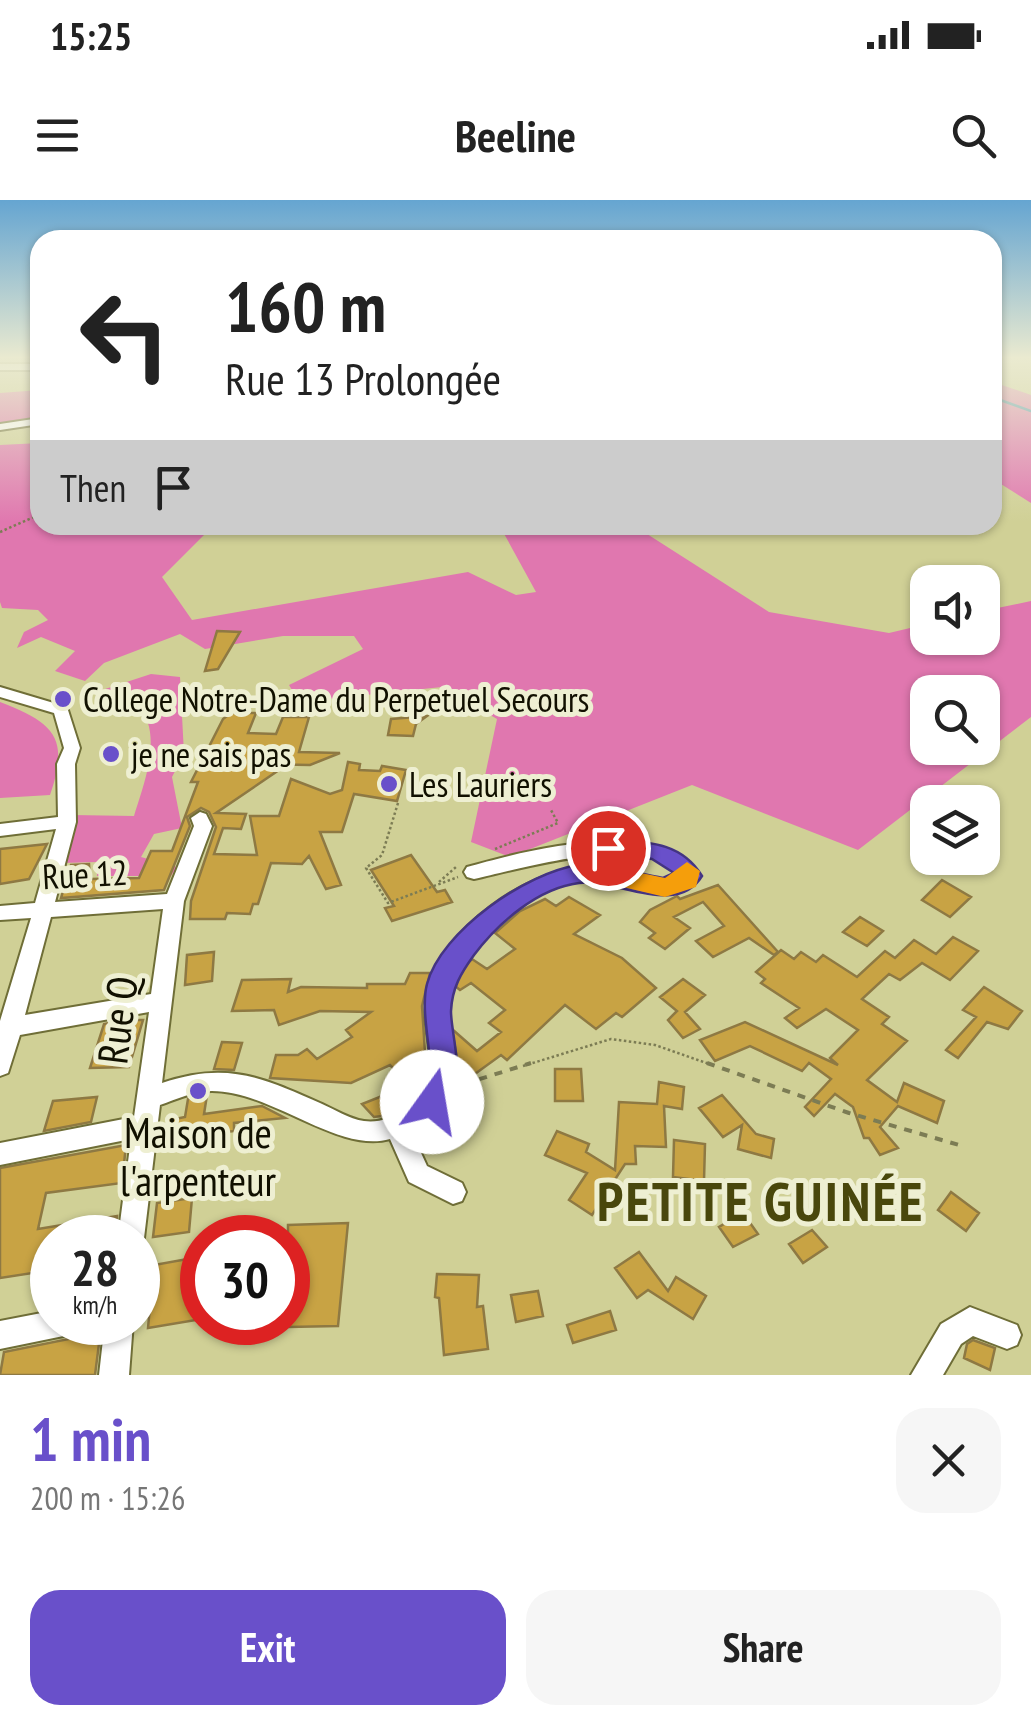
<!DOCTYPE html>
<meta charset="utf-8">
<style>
body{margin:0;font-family:"PT Sans Narrow",sans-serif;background:#f6f6f6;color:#222;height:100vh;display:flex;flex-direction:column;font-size:38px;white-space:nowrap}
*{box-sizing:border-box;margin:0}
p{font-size:32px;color:#767676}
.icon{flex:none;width:55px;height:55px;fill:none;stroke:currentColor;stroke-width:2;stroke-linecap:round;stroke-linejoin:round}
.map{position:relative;height:1175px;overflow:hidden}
.side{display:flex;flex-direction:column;background:#fff;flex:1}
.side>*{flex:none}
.guide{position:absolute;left:30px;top:30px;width:972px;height:305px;border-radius:30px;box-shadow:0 2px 8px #0004;background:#fff;color:#222;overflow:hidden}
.tools{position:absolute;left:910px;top:365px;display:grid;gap:20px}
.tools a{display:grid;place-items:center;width:90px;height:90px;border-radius:20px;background:#fff;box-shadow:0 2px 8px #0004;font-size:50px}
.speed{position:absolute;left:30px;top:1015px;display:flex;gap:20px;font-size:50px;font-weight:700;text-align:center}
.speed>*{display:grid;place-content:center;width:130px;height:130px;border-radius:50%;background:#fff;box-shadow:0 2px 8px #0004;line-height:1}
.speed small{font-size:25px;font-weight:400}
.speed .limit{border:15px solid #d22;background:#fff;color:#111}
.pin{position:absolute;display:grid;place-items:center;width:85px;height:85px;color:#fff;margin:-42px;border:5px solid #fff;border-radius:50%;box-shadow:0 2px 10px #0007}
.me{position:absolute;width:110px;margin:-55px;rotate:13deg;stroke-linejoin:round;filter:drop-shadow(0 0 8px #0008)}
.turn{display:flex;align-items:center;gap:35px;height:210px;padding:0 30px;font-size:45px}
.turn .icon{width:130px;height:130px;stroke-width:2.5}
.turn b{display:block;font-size:70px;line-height:85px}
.then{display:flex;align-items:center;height:95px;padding:0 30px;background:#0003;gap:20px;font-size:38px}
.round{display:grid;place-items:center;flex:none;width:105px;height:105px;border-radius:30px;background:#f6f6f6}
.overview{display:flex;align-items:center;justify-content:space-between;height:170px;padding:0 30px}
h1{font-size:60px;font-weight:600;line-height:75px;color:#6950ca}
.cta{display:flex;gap:20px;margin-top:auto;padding:20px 30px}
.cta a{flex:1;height:115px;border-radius:30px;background:#6950ca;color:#fff;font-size:40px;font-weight:600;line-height:115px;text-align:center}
.cta a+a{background:#f6f6f6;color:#222}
.status{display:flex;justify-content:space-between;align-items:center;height:70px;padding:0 50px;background:#fff;direction:ltr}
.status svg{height:28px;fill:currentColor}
header{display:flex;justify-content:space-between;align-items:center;height:130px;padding:0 30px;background:#fff;font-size:45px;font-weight:600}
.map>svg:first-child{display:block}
</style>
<div class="status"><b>15:25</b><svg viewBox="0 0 49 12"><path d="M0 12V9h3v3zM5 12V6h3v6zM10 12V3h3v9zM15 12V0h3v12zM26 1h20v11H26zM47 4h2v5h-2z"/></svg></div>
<header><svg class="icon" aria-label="menu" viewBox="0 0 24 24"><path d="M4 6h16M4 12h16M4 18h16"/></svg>Beeline<svg class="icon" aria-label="search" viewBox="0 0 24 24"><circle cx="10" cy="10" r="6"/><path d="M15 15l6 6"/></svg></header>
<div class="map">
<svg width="1031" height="1175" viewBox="0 0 1031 1175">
<rect width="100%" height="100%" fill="#d0d096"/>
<!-- green -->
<path fill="#e077af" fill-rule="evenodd" d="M993,182L1031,195V303L993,279Z
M40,190V219L0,225V193Z
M40,243V325H214L162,377L192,420L468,372L516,395L536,392L502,330L511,325H633L769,412L889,433L927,424L928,438H982L983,411L1031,401V517L858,650L692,585L510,657L471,642L497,519L442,487L299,502L289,485L363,449L354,436H283L205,449L180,434L104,463L85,481L55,471L75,451L41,437L17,448L24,432L48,420L38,410L2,408L0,402V245ZM928,492H982V548H928Z
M151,474L180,477L184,554L172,577L182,628L154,634L141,657L177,667L171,676H97L98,662L62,663L72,615L134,616C143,586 165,532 137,505C129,498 110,494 99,491Z
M0,502C54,523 70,537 50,595L0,598Z"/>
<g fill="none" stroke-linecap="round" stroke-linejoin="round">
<!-- stream -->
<path stroke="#408eae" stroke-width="2.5" d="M5,158H40
M992,197L1031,211"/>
</g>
<!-- building -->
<path fill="#c8a344" stroke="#8e7943" stroke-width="2.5" d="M217,431L240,432L218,469L205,471Z
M231,513H256L248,533L276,534L283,517H309L299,552L340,553L310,565L255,564L276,572L216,613L246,614L241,629L223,628L214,654L257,655L250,616H279L291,579L330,594L342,590L348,562L360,564L359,570L380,571L382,566L406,570L397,601L354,594L342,632H320L341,685L326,689L309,656L302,664L271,663L258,704H253L250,714L227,713L225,719H190L191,701L216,627L209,612L201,608L187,617L190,626L164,690L61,698L71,665L89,664L90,679L139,678L151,651H172L198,582H191L223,519Z
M427,516L416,524L413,536L388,535L391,519Z
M47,644L29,679L0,684V649Z
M411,655L437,692L445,690L452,702L392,721L385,708L394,706L371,670Z
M942,680L971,697L950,717L922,700Z
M718,685L778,752L774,755L749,738L713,757L696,741L724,726L703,702L674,717L690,728L665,749L649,738L655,733L640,722L650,710L677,696L680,699Z
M569,697L600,715L574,734L622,758L656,788L622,817L616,813L596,829L565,805L507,860L501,855L461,884L452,829L477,851L501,832L489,823L505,810L471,783L460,790L455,786L461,770L472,759L487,769L515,749L495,733L520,711L545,699L556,706Z
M860,717L883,731L867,746L843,732Z
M953,737L978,751L950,780L922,763L900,780L889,774L862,799L889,817L882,824L907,841L867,880L897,902L904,883L944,901L937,923L898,906L880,927L898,948L880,955L869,938H864L853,907L835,894L814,916L805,907L831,879L809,863L802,871L750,846L715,861L700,840L745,822L838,865L830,858L858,830L826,809L797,828L785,818L799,808L761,783L765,779L756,772L781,750L794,759L801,752L816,762L823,755L857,777L885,751L895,758L914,740L936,754Z
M214,752L212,781L185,785L187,755Z
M410,773H430L422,806L427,884L407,903L382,916L374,917L362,904L410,885L390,865L351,883L270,878L276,855H298L307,849L317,859L352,837L346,830L371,812L320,811L279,825L274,810L232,811L242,780L291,779L288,792L301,787L367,788V784H405Z
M683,779L705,795L685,812L700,829L683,838L668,820L677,811L660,797Z
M984,787L1022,811L1008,829L987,822L958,858L946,850L976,817L963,810Z
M124,820H143L129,867L90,868L104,824Z
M222,842L242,843L234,870L214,869Z
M555,869H581L583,901H555Z
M659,882L684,887L682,909L664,906L666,947L635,946L636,964H625L592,1015L569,1000L587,973L545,955L557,931L589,944L586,952L615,970L619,902L657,904Z
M207,895L204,914L262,906L285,918L234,923V931L169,941L170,920L185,917L188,899Z
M722,895L756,934L774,939L771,958L738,949L742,925L723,937L699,908Z
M97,897L91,922L44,931L53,901Z
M674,940L705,944L704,981L673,977Z
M126,945L122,983L46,993L38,1029L117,1016L114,1038H52V1070L0,1078V968Z
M951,992L979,1013L966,1031L938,1010Z
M192,998L189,1032L153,1037L157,1003Z
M743,1013L758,1034L733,1047L719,1027Z
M348,1023L338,1126L288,1127V1025Z
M812,1030L827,1047L803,1063L789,1044Z
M639,1052L668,1091L676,1077L706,1096L693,1119L648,1090L637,1098L615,1068Z
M193,1058L191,1084L202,1082V1119L148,1128L154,1065Z
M437,1074L479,1075L477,1107L483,1106L488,1149L444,1155L439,1098L435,1097Z
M538,1091L543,1116L516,1122L511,1095Z
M610,1111L616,1130L573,1143L567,1125Z
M101,1128L95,1175H0L4,1152L84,1136L88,1130Z
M973,1140L995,1148L990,1170L964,1158L967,1144Z"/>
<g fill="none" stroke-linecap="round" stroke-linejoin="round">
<!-- minor casing -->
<g stroke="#6f6e37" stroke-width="4">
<path id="minor" d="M0,164H40V170H0Z
M40,218V224L0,230V224Z
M0,487L67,507L80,548L75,564L76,622L55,702L167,694L194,626L191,618L200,612L206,614L212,626L184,701L162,883C226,861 262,877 320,903C334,909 349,919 364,921C390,925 414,904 431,886C434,855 421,825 427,794C439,730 532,665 595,666C622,667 653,690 678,675C674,672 671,667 667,664C627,638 519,669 474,679L467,677L464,672L467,667C528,650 657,615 700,676C672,713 628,680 593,680C570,680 548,689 528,701C495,722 453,756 448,798C440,860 485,889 411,931L427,966L462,983L466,992L462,1001L453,1004L409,982L390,939C338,954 272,891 212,891C194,891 177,899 160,905L144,1038L138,1048V1038H118L131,939L0,965V943L134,917L149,812L20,835L8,873L0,876V821L31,718L0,720V706L35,703L56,629L0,636V624L58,617L57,564L64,548L54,513L0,497ZM163,709L151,794L25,815L51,717Z
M970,1107L1017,1125L1021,1135L1017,1145L1007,1149L973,1136L961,1144L943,1175H911L941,1124Z
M52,1111V1122H87L83,1132L0,1149V1121Z
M105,1122H133L129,1175H99Z"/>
</g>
<!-- path-far1 -->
<path stroke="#7c7c54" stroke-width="2.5" stroke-dasharray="2.5 2.5" stroke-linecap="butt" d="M0,332L34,317
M398,603L382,655L366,668L388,703L458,677
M495,649L558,623L551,610
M439,682L456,667
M523,866L611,839L655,845L715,866"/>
<!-- path -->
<path stroke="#7c7c54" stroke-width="4" stroke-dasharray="8 8" stroke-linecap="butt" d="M707,863L849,913L959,945
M464,884L531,863"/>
<!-- minor -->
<use href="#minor" fill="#fff" fill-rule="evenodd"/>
</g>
<!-- sky -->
<linearGradient id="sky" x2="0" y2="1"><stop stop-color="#65a5d1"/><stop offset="0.49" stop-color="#eaead0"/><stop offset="1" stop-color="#eaead0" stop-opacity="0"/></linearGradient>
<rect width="1031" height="322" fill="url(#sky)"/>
<!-- route -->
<path fill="#6950ca" stroke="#443483" stroke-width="2.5" d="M608,639C645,642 681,641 702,676C676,718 616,678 579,683C538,688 498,723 474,755C461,773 452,788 451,811C450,834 480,933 421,912L416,902C420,896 426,890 428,883C436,865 419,814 427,784C441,731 527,672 579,665C605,662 638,674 663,678L674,673L652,659L599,654L596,648L599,642Z"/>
<!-- slow -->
<path fill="#f59e0b" d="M687,662L700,671L696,687L665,697L589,679L585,673L598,664L665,678Z"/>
<!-- markers -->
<g fill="#6950ca" stroke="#eeefd2" stroke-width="4">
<circle cx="63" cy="499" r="10"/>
<circle cx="111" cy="554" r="10"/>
<circle cx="389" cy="584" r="10"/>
<circle cx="198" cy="891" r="10"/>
</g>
<g text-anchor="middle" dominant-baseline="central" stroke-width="10" stroke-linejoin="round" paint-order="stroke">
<!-- poi labels -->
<g font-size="35" fill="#111000" stroke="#eeefd2" text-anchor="start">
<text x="83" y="499">College Notre-Dame du Perpetuel Secours</text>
<text x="131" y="554">je ne sais pas</text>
<text x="409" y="584">Les Lauriers</text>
</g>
<!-- street labels -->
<g font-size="35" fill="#111000" stroke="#eeefd2">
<text transform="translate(85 674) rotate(-3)">Rue 12</text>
</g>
<!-- near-street labels -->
<g font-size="42" fill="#111000" stroke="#eeefd2">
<text transform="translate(117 820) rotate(-83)">Rue Q</text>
</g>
<!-- near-poi labels -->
<g font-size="42" fill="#111000" stroke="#eeefd2">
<text x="198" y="932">Maison de<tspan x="198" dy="48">l'arpenteur</tspan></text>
</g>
<!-- near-district labels -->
<g font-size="55" font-weight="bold" letter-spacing="2.5" fill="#49470c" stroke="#eeefd2">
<text x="761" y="1000">PETITE GUINÉE</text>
</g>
</g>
</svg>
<div class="tools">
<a><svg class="icon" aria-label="sound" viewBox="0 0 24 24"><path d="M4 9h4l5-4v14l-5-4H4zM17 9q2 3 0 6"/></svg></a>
<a><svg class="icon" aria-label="search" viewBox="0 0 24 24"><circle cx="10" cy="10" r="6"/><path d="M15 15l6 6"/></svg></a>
<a><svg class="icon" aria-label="layers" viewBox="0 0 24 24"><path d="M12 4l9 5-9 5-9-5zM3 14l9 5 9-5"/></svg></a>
</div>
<div class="speed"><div>28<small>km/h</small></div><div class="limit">30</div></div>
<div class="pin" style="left:608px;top:648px;background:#d93025"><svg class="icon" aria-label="arrive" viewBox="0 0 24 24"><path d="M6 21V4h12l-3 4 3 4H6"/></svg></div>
<svg class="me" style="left:432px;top:902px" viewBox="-20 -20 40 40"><circle r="19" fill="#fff"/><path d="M0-13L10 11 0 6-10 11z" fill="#6950ca"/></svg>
<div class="guide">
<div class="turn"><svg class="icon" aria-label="left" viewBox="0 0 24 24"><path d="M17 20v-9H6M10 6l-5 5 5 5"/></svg><div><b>160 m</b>Rue 13 Prolongée</div></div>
<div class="then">Then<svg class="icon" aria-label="arrive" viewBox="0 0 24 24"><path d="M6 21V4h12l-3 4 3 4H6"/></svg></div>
</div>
</div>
<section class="side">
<div class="overview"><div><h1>1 min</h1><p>200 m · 15:26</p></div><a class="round"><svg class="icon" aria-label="close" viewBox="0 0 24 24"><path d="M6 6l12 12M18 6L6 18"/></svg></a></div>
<div class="cta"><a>Exit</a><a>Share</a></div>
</section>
